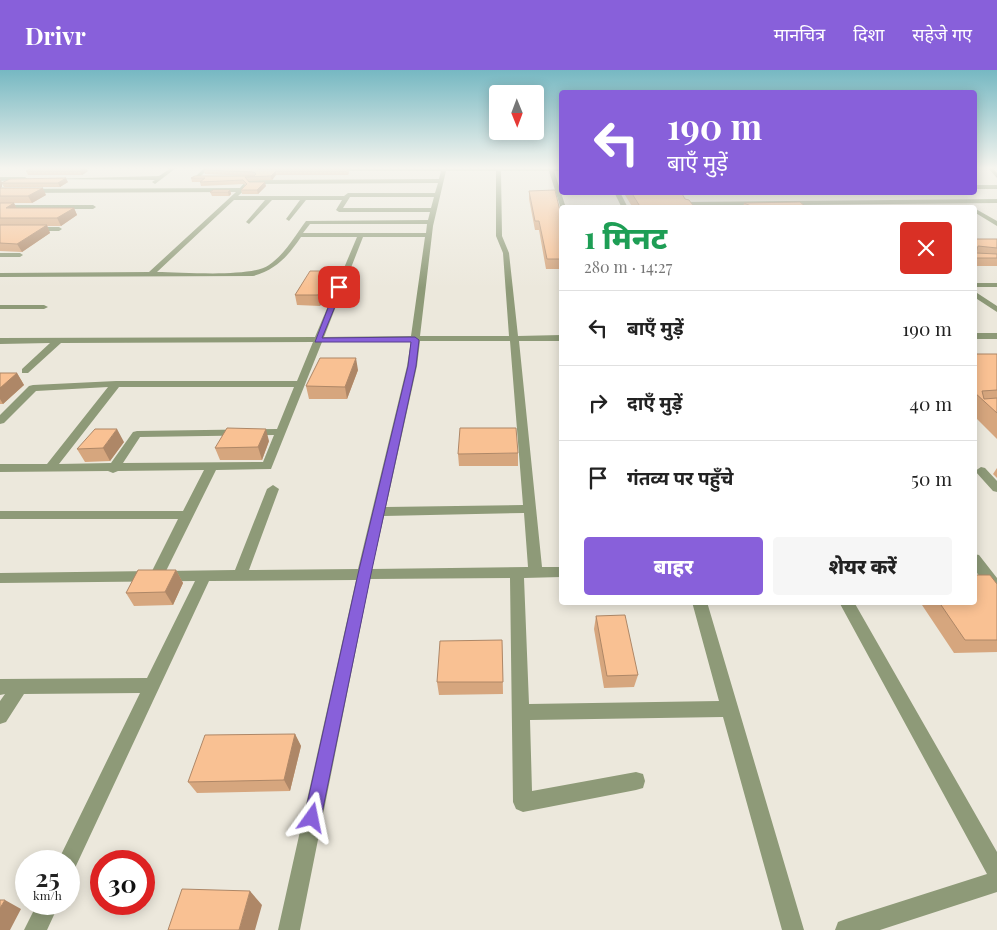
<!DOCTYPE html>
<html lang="hi">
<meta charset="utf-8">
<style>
body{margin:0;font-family:"Playfair Display","Noto Sans Devanagari",serif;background:#f6f6f6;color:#222;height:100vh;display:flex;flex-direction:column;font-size:19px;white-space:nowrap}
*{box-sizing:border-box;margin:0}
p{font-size:16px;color:#767676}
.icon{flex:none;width:28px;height:28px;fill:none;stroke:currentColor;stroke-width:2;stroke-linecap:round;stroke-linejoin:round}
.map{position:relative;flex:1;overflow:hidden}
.side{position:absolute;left:559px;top:135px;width:418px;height:400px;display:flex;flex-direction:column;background:#fff;border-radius:5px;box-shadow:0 2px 12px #0003}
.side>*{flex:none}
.hud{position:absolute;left:559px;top:20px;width:418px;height:105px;border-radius:5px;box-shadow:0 2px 12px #0003;background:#8860da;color:#fff;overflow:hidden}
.needle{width:32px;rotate:179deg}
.controls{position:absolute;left:489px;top:15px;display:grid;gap:10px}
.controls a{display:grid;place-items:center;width:55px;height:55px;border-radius:5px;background:#fff;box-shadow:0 2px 12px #0003;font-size:25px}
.speed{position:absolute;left:15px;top:780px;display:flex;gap:10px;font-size:25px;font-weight:700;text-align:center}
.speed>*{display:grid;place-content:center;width:65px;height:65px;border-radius:50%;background:#fff;box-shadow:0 2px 12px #0003;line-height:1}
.speed small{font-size:12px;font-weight:400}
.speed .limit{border:8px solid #d22;background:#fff;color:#111}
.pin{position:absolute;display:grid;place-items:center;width:42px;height:42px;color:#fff;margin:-21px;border-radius:10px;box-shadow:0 2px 8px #0006}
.me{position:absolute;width:55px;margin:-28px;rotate:12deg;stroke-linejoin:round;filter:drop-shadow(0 0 4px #0008)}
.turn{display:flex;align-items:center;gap:18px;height:105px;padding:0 25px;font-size:22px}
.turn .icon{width:65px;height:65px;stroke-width:2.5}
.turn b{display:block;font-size:35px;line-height:42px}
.round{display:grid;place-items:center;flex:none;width:52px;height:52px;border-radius:5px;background:#f6f6f6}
.summary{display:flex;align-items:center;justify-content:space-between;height:85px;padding:0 25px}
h1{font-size:30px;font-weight:800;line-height:38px;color:#1e9e55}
.button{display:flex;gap:10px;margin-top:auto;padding:10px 25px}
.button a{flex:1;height:58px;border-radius:5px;background:#8860da;color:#fff;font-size:20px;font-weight:800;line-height:58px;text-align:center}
.button a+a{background:#f6f6f6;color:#222}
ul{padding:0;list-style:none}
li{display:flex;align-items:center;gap:15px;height:75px;padding:0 25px;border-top:1px solid #e0e0e0}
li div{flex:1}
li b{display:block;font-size:19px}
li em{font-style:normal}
header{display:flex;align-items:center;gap:30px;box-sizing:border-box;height:70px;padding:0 25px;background:#8860da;color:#fff}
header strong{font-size:24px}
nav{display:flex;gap:28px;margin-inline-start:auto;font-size:18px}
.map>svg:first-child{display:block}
</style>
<header>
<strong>Drivr</strong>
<nav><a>मानचित्र</a><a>दिशा</a><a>सहेजे गए</a></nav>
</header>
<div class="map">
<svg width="997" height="860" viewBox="0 0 997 860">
<rect width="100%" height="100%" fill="#ece8dc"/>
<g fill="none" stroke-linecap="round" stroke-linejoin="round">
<!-- minor -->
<path fill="#8e9a78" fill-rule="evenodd" d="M171,98H176L155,114L152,112L155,110L47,109L159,106Z
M204,98H209L201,106L212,107V109L194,108Z
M257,98H262L254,110L439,109L441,101H331L333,99H561V101H554L566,138H561V139L549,101H501L502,166L509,183L518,266L561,265V271H519L542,497H561V507L524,508L529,634L719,631L692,532H707L804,860H782L723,647L530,650L532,721L636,702L643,704L645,711L643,718L636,720L523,742L516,739L513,732L510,508L370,509L300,860H278L356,510L209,511L75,798L69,801V791H58L140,623L24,624L6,652L0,654V631L5,624L0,625V609L147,608L195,511L0,513V503L152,501L178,449H0V441H183L204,400L118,401L113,403L108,401L0,402V394H47L108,317L36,321L4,353L0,354V345L29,316L33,315L116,311H297L313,272L61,273L28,303H22V299L50,273L0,274V268L315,267L357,167H301C288,186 276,200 253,206L0,207V203L149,202L236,122L0,123V119L240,118ZM446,101H496V166L503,183L509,266H420L433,156ZM438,113L435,123H348L344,126H238L251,114ZM350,127H434L431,138H343ZM234,130H265L246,152L249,154L272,130H300L286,149L289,151L306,130H342L336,140L339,142H430L428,150L306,151C295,166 285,184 269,195C251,208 182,202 157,202ZM310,154H427L426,163H303ZM363,167H425L411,266L324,267ZM411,271L407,296L358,499L249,500L279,419L273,415L267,419L235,500L166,501L216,400L271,399L322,272ZM420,271H510L523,435L386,437L417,296ZM119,317H294L277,359L137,361L133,362L111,393L59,394ZM274,365L263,392L123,393L140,367ZM524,443L528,497L372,499L384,446Z
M988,98H993L997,103V108Z
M0,107H25L28,109L0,111Z
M974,115H997V119H974Z
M614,122H620L628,138H622Z
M779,122L706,125L703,123L704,122Z
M997,129V133L685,136L682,134L685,132Z
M0,135H93L96,137L93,139H0Z
M974,138L997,151V156L974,142Z
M0,157H59L62,159L59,161H0Z
M0,183H20L23,185L20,187H0Z
M974,213H997V217H974Z
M974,221L997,236V242L974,227Z
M0,235H44L48,237L44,239H0Z
M974,263H997V269H974Z
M981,397L985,398L997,411V422L993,421L975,401Z
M974,484L979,485L997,508V525L992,523L974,499Z
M839,532H854L997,782V822L880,860H835L838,852L846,849L987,804Z
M37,834H59L47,860H24Z"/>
</g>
<!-- wall -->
<path fill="#d6a67e" d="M32,98H86L88,101L82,105H28L26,101Z
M257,99H349V103L348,105H276L272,110L248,111L249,112L266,116L258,124H242L241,120L245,115L244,114L201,116L200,112H192L191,108L248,106L205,104L204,100Z
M0,108L2,113L68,112L60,117H4L2,114V117L0,118L46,125L32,133H14L16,138H74L77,145L61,156H47L50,163L22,182L0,181Z
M230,120L231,124L229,126H212L210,122Z
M529,121L561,145V199H546L539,160H535L529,129Z
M622,122H681L685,129L695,138H633L625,125Z
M744,133L805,136L804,138H743Z
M974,169H997V196H974Z
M333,211L320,236L297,235L295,225Z
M974,284H997V369L974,346Z
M358,300L347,329H309L306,316Z
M0,303H17L24,315L3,334H0Z
M269,371L262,390H220L215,378Z
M124,372L110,391L85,392L77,379Z
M518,383V396H459L458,384Z
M997,398V408L993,404Z
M176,500L183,513L173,535L134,536L126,523Z
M997,514V582L954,583L920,532H974Z
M596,546L638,605L634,617L604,618L594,559Z
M502,570L503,624L439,625L437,612Z
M295,664L301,676L290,721L197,723L188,712Z"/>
<!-- shaded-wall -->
<path fill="#ae8767" d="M85,98H86L88,101L82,105L80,101Z
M276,101V105L272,110L271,106Z
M0,108L2,113V117L0,118Z
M66,108L68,112L60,117L58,113Z
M265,112L266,116L258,124L257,120Z
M43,118L46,125L32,133L28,126Z
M230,120L231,124L229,126L228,122Z
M14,133L18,141L6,138Z
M74,138L77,145L61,156L57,148Z
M47,155L50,163L22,182L17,174Z
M332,201L333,211L320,236L318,225Z
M356,288L358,300L347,329L345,317Z
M17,303L24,315L3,334L0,329V318Z
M117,359L124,372L110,391L103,378Z
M266,359L269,371L262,390L258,377Z
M176,500L183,513L173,535L165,522Z
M295,664L301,676L290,721L284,710Z
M250,821L262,835L255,860H239Z
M5,830L21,839L10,860H0V838Z"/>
<!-- building -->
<path fill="#f9c193" stroke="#ae8767" d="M32,98H85L80,101H26Z
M207,98H256L257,99H349L347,101H276L271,106L245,107L249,112H265L257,120H241L247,114L243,110L200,112L205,108H191L195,106H254L256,104L254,102L204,100Z
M66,108L58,113H1L10,109Z
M0,118H43L28,126H0Z
M213,120H230L228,122H210Z
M555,120L561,145V189H547L539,151H535L529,121Z
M631,122H681L685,129L689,130L695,138H641Z
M800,132L805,136H751L744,133Z
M0,133H14L6,138H74L57,148H0Z
M0,155H47L17,174L0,173Z
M974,169H997V178L978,176L976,183L997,184V188H974Z
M310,201H332L318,225H295Z
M974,284H997V320L982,321L984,329L997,328V343L974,322Z
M320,288H356L345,317L306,316Z
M0,303H17L0,318Z
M227,358L266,359L258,377L215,378Z
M460,358H516L518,383L458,384Z
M95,359H117L103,378L77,379Z
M138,500H176L165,522L126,523Z
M974,505H990L997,514V570H965L939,532H974Z
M625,545L638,605L607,606L596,546Z
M502,570L503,612H437L440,571Z
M295,664L284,710L188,712L205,665Z
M182,819L250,821L239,860H168Z
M0,830H5L0,838Z"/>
<!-- sky -->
<linearGradient id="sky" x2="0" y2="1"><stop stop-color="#76b8c2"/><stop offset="0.45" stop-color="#f6f5ef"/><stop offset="1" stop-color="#f6f5ef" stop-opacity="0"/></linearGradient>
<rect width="997" height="218" fill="url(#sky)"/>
<!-- route -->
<path fill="#8860da" stroke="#583e8e" d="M339,215L343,217L322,268L415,267L419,270L416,296L371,504L321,748L319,754L312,756L306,754L304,748L358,504L408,296L411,272H315L336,217Z"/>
</svg>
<div class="controls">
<a><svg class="needle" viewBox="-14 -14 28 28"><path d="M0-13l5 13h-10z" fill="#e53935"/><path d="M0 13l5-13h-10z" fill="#767676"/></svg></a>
</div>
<div class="speed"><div>25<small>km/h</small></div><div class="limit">30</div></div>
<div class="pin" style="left:339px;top:217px;background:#d93025"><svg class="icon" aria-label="arrive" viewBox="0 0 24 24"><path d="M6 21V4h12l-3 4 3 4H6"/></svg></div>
<svg class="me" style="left:312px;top:748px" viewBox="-20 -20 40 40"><path d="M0-17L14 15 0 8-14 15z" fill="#8860da" stroke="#fff" stroke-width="4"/></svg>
<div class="hud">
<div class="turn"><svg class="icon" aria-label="left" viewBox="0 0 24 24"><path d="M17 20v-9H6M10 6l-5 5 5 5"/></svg><div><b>190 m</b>बाएँ मुड़ें</div></div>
</div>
<section class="side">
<div class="summary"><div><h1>1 मिनट</h1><p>280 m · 14:27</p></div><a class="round" style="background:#d93025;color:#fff"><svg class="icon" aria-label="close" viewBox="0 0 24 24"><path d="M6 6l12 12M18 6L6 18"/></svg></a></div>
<ul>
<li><svg class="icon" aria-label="left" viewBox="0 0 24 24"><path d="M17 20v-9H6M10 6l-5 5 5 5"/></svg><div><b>बाएँ मुड़ें</b></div><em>190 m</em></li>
<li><svg class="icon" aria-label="right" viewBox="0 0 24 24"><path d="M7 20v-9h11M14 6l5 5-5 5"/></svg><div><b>दाएँ मुड़ें</b></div><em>40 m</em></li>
<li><svg class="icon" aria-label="arrive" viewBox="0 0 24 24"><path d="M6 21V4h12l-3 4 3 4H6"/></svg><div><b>गंतव्य पर पहुँचे</b></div><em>50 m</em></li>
</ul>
<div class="button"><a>बाहर</a><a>शेयर करें</a></div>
</section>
</div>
